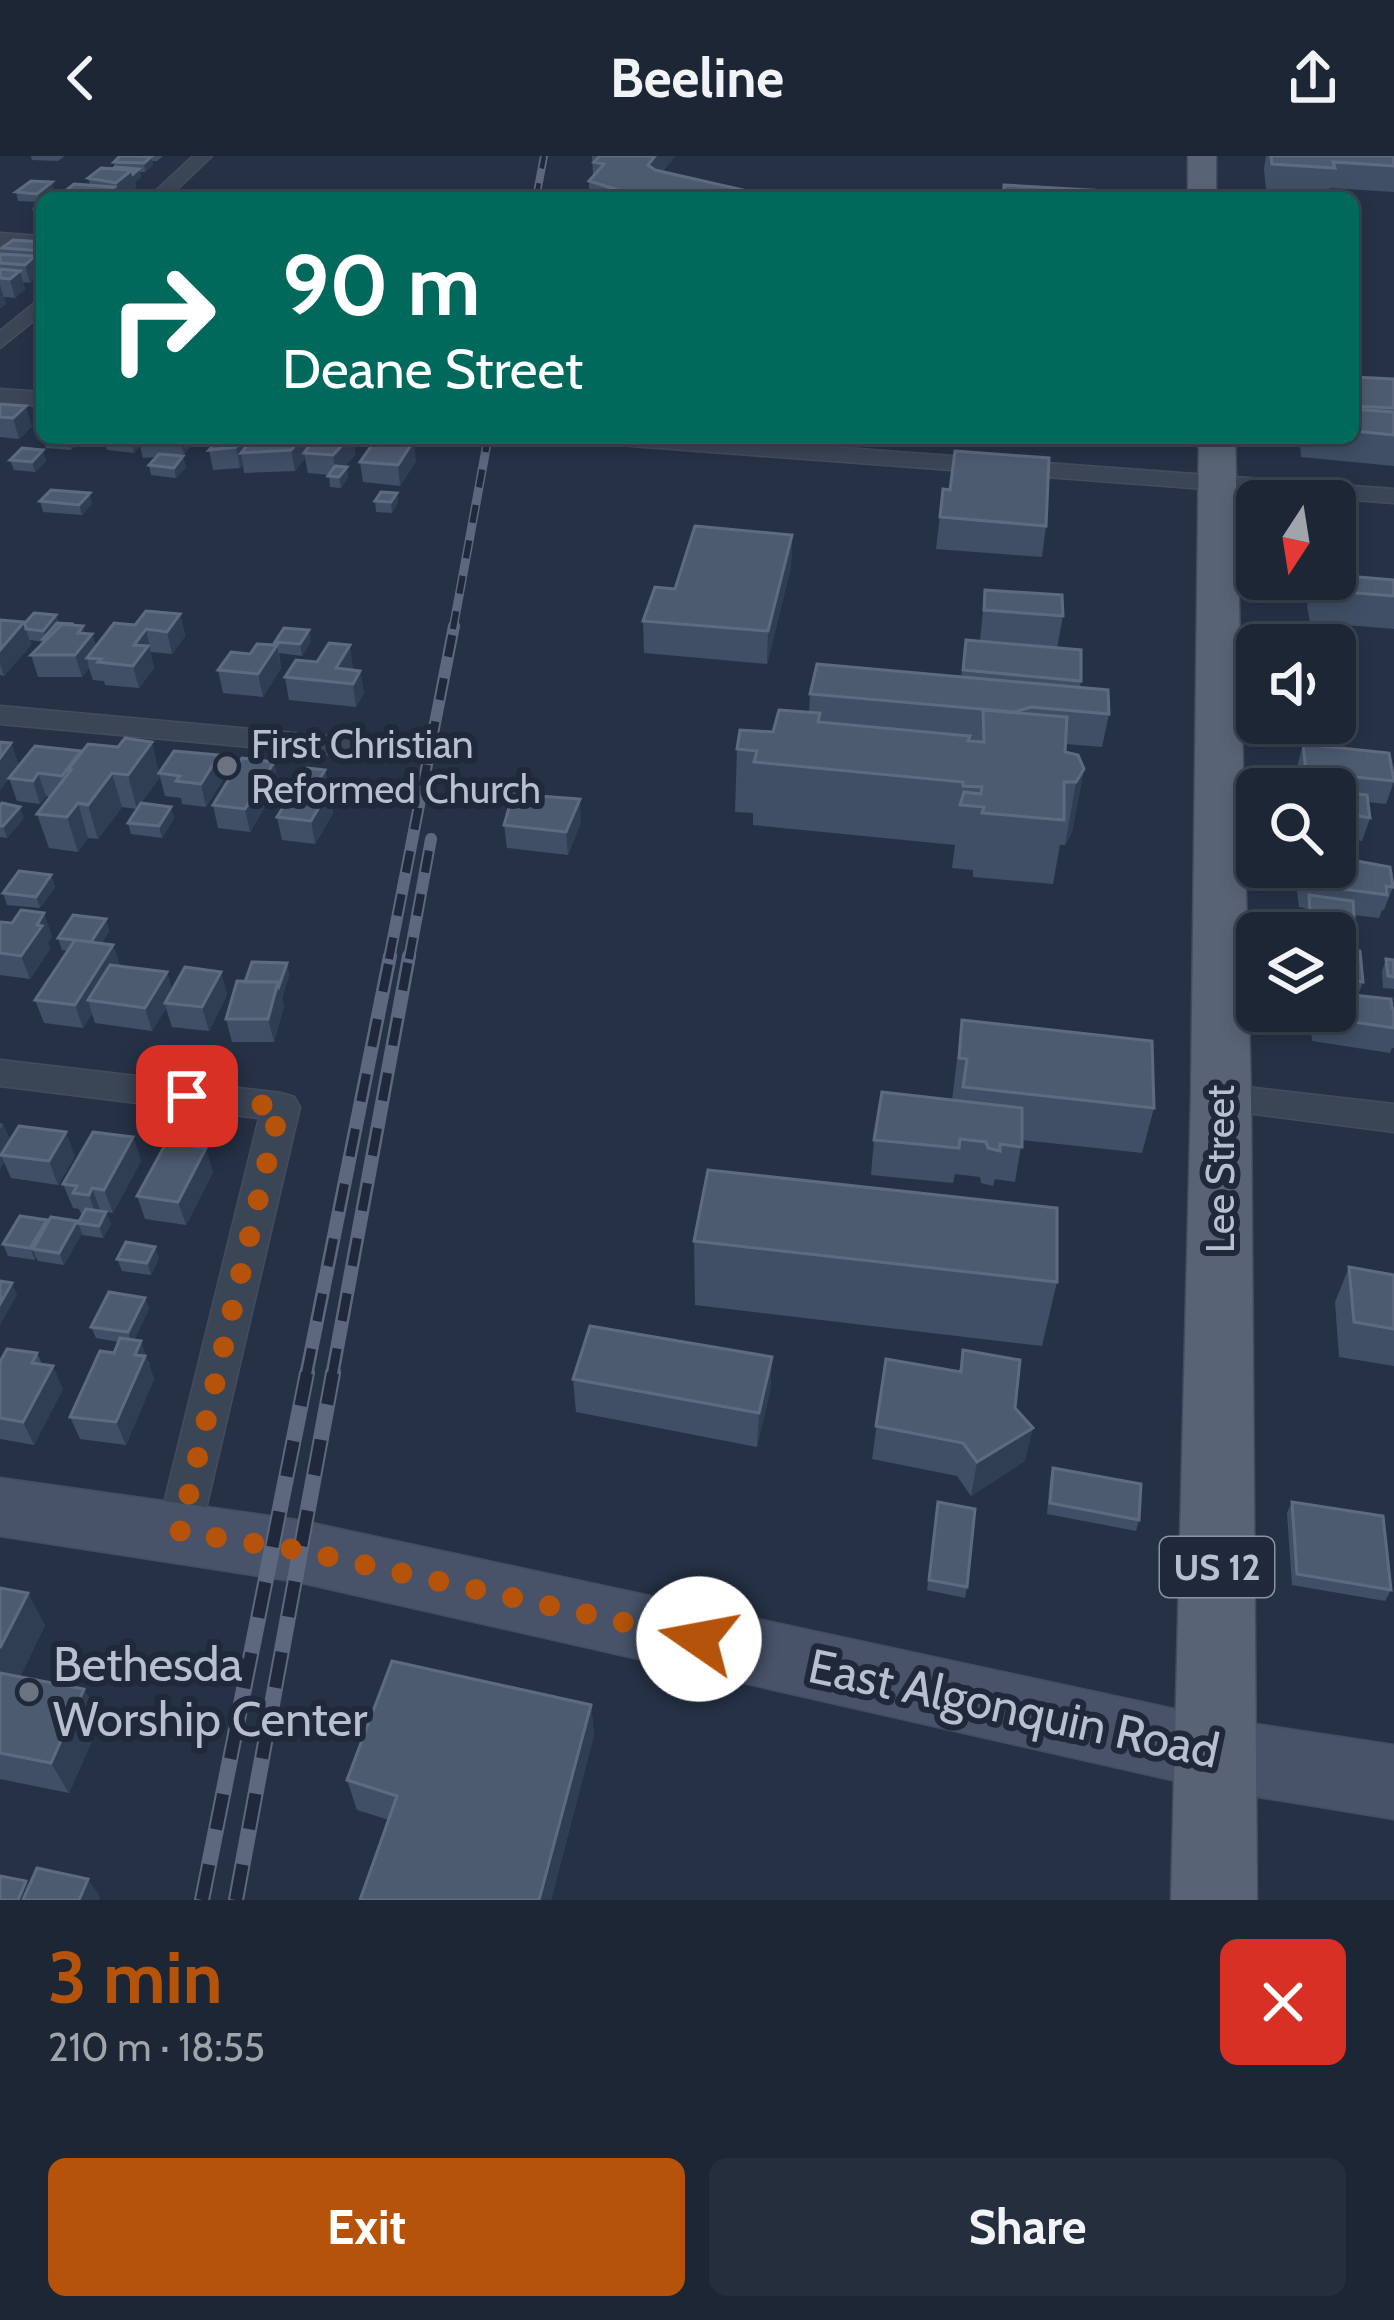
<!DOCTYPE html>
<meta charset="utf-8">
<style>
body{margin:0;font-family:Cabin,sans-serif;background:#252e3c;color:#f1f3f6;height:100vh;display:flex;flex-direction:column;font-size:45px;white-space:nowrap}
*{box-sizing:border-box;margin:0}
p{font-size:39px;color:#a0a5ac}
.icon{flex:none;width:66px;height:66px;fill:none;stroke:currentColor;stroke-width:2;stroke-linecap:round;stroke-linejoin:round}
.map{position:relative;height:1744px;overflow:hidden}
.sheet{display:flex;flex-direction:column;background:#1c2634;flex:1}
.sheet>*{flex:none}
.banner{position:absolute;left:36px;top:36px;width:1323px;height:252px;border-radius:18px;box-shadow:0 6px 18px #0003,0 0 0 3px #3a434f;background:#00695c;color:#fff;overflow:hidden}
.needle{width:78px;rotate:192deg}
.fabs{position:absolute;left:1236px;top:324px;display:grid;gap:24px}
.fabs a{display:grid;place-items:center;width:120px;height:120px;border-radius:18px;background:#1c2634;box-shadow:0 6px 18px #0003,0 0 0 3px #3a434f;font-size:60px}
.pin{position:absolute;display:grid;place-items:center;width:102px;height:102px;color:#fff;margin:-51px;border-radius:24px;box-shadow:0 6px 18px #0006}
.me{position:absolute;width:132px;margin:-66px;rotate:282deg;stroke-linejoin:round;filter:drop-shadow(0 0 9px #0008)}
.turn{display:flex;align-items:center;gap:42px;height:252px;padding:0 48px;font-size:54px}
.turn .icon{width:156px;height:156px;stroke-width:2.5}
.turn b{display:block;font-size:84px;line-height:102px}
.round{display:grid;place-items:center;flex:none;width:126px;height:126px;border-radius:18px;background:#252e3c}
.head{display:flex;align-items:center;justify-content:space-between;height:204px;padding:0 48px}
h1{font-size:72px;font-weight:700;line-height:90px;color:#b45309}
.action{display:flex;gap:24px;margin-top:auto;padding:24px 48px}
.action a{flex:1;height:138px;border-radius:18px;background:#b45309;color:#fff;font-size:48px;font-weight:700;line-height:138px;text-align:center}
.action a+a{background:#252e3c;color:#f1f3f6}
header{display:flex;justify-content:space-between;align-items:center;height:156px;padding:0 48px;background:#1c2634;font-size:54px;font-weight:700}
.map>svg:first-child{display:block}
</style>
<header><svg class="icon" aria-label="back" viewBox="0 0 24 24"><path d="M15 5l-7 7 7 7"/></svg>Beeline<svg class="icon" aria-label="share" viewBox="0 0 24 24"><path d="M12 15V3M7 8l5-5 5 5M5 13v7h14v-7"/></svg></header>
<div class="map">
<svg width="1394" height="1744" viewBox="0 0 1394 1744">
<rect width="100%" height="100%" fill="#253246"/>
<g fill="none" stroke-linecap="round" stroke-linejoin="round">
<!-- street casing -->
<g stroke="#444d5f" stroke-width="3">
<path id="street" d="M193,0H212L168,42H148Z
M0,77L42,80V92L0,89Z
M42,141V158L0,192V175Z
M0,233L42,236V250L0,247Z
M606,282H712L1394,333V347L618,289Z
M0,550L361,583L376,592L361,601L0,568Z
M0,904L281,937L294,941L300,951L197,1391L180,1397L163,1391L157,1376L259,962L0,930Z
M1221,928L1394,948V976L1208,952L1202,942L1208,932Z"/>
</g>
<!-- secondary casing -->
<g stroke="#444d5f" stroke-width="3">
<path id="secondary" d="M0,1322L298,1364L1216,1562L1394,1589V1663L1216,1634L298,1426L0,1380Z"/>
</g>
<!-- primary casing -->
<g stroke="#444d5f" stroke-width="3">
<path id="primary" d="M1188,0H1216V42H1188Z
M1199,282H1235L1251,942L1257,1744H1171L1191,942Z"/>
</g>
<!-- street -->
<use href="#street" fill="#3a4556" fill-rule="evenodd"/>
<!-- secondary -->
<use href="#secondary" fill="#485369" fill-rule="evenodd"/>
<!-- primary -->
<use href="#primary" fill="#586475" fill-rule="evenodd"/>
<!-- rail-far4 casing -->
<g stroke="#5c687d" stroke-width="8">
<path id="rail-far4" d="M536,42L544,0"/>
</g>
<!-- rail-far3 casing -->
<g stroke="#5c687d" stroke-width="9">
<path id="rail-far3" d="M453,473L488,282"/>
</g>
<!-- rail-far2 casing -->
<g stroke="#5c687d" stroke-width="12">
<path id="rail-far2" d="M389,803L454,470
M409,803L431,683"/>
</g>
<!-- rail-far1 casing -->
<g stroke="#5c687d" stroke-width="14">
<path id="rail-far1" d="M306,1220L390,800
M332,1220L409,800"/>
</g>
<!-- rail casing -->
<g stroke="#5c687d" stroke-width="16">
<path id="rail" d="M202,1744L307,1217
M236,1744L333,1217"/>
</g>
<!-- rail-far4 -->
<use href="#rail-far4" stroke="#1f293b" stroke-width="4.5" stroke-dasharray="15" stroke-linecap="butt"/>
<!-- rail-far3 -->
<use href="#rail-far3" stroke="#1f293b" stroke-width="6" stroke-dasharray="18" stroke-linecap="butt"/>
<!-- rail-far2 -->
<use href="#rail-far2" stroke="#1f293b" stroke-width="8" stroke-dasharray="22" stroke-linecap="butt"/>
<!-- rail-far1 -->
<use href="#rail-far1" stroke="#1f293b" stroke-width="9" stroke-dasharray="28" stroke-linecap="butt"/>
<!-- rail -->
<use href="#rail" stroke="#1f293b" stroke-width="12" stroke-dasharray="36" stroke-linecap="butt"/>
</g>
<!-- wall -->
<path fill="#404f65" d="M31,0H65L58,5L32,4Z
M120,0H163L157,5H152L153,9L145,16H140L141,21L135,26L136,31L122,42H67L65,35L90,29L88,22L113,13L115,11L114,6Z
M592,0H675L663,15L778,42H589V25L593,21Z
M1266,0H1394V36L1330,32L1328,37L1266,34L1264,13Z
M52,26L54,35L46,42H42V70H36L32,52L39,46L18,45L16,36Z
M42,86V113L38,112L40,119L30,127L23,126L25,133L15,142L4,141L6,148L0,152V92Z
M42,164V191H38L33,171Z
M1353,221L1394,223V310L1301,301L1300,282H1353Z
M0,248L32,270L19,283L0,281Z
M44,282H83L71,294L46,292Z
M104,282H193L194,287L184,298L173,299L186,311L176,322L151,319L149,309L156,301L143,302L140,290L134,297L107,294Z
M315,282H353L355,299L345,310L348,321L341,332L330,331L329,319L308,317L305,302L295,315L244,317L243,309L240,312L213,314L209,294Z
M1038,282H1080L1079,285Z
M10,304L46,305L35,316L14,314Z
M416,305L400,330L363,326L360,306Z
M943,333L1046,370L1042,401L936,393Z
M397,337L398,347L392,357L376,356L375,345Z
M40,345L92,348L82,359L43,356Z
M792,379L791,411L767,508L644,497L643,465L675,433Z
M1335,393L1355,413L1353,420L1394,424V473L1310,466L1307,450L1309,444L1265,442L1262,423H1335Z
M985,434L1063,460L1057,492L1081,525L1080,531L1109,558L1102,591L1066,588L1065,596L1084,613L1072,676L1065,689H1060L1053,728L973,721V714L952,712L955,689L753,669V657L735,656L737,593L809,557L810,538L961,521L966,484L980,485Z
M180,458L185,480L172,498L151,496L150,497L154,512L139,532L105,529L104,525L93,524L89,512L82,521H38L31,499L44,486L30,484L31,489L4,520L0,519V464L24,466L56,459L59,467L85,477L92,478L96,490L135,469Z
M311,485L302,500L279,497L281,512L263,541L223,537L218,514L250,498L276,489L275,486Z
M1335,498L1356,539L1346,572L1305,567H1335Z
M317,506L353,511L352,514L360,515L364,537L356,551L289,544L285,521Z
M0,586L11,587L19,610L160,616L219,599L224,622L206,651L182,648L181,642L165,640L160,621L141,647L174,662L162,682L131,678L128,667L137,653L122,651L98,683L88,682L78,696L49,692L37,658L50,641L46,640L40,648L17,645L9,622L0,634Z
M1303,588L1394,625L1386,648L1368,646L1370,662L1362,685L1354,684L1355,697L1353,705L1393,731L1384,754H1382L1379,762L1354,759L1355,777L1350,793L1363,826L1358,839L1394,852V892H1392L1390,897L1312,885L1309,855H1335V777H1303L1302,762L1305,752L1299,751L1296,727L1301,711H1335V633H1299L1297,611Z
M274,606L278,629L250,676L218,672L213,649Z
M325,614L333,657L315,688L282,684L277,661Z
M0,650L24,662L7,682L0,681Z
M581,666L568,699L507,692L504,669Z
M51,719L55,731L40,752L7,749L3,737Z
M106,763L109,775L101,788L113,789L120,810L167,816L172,835L221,816L227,839L209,875L172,871L166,852L152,875L95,867L92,858L83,872L44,867L35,844L68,795L62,794L58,782Z
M0,766L12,767L52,780L48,787L50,793L30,823L0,819Z
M1386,803L1394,804V833L1383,832L1382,815Z
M287,807L289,819L282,842L284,850L274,886H232L226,863L245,826Z
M962,864L1154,952L1142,997L1022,984L1015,1026L995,1023L993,1030L981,1027L980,1021L955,1018L953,1027L871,1019L874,984L952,944Z
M0,967L3,968L10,984L75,1000L58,1029L11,1022L4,1006L0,1013Z
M133,981L141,1005L113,1057L106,1056L111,1068L103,1082L82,1079L78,1067L82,1060L79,1053L73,1052L63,1028Z
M213,1016L186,1069L145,1063L137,1040Z
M47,1064L48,1067L77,1065L82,1077L64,1109L38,1105L36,1101L35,1104L8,1100L3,1088Z
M694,1085L1057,1126L1042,1190L695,1149Z
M159,1102L151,1119L122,1115L117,1103Z
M1349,1111L1394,1119V1210L1339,1201L1335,1146Z
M145,1142L149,1153L134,1184L150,1208L149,1210L154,1223L126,1289L80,1283L70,1261L114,1197L118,1186L96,1182L91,1171Z
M963,1194L1015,1252L1025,1305L971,1340L957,1320L872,1303L886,1203L959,1216Z
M37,1197L42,1208L63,1233L34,1289L0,1283V1206Z
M772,1201L770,1235L757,1291L576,1256L573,1223Z
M1053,1312L1139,1364L1136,1375L1047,1358L1050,1323Z
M1292,1346L1391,1434L1385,1445L1292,1429L1287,1357Z
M936,1357L967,1431L965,1442L927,1434Z
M0,1432L45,1469L20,1521L84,1533L101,1564L69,1637L0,1623Z
M591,1549L594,1579L551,1744H360L389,1664L357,1654L347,1624Z"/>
<!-- shaded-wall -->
<path fill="#303e54" d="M655,0H675L648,34V9Z
M151,1L153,9L145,16L144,7Z
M139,13L141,21L135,26L136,31L122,42H119L116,27L132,14Z
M52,26L54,35L46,42H42L40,47L37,38Z
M114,31L117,42H100Z
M35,100L40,119L30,127L25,109Z
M20,115L25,133L15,142L10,123Z
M0,129L6,148L0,152Z
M26,250L32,270L19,283L13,262Z
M70,282H83L71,294L69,284Z
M136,282H138L140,290L134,297L132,286Z
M180,282H193L194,287L184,298Z
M244,282H253L241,297L243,309L240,312L236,291Z
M302,282H315L304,297L305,302L295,315L291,294Z
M349,282H353L355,299L336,320L333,299Z
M414,284L416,305L400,330L398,309Z
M43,294L46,305L35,316L32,306Z
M183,300L186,311L176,322L174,312Z
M347,311L348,321L341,332L339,321Z
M90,337L92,348L82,359L79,349Z
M397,337L398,347L392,357L391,346Z
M792,379L791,411L767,508L768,475Z
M180,458L185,480L172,498L167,476Z
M56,459L60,470L46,483L43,475Z
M24,466L31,489L4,520L0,508V494Z
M83,470L87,485L92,478L99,500L87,502L89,512L82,521L75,499L78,477Z
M146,473L154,512L139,532L133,510L134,489Z
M309,474L311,485L302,500L300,488Z
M277,489L281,512L263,541L258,518Z
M350,489L353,511L344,528L336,512Z
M360,515L364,537L356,551L353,528Z
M152,586L160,621L137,653L128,619Z
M11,587L19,610L0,634V602Z
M219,599L224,622L206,651L201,628Z
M274,606L278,629L250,676L245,653Z
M1084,613L1072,676L1065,689L1076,626Z
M325,614L333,657L315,688L311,665L314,632Z
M38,617L46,640L40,648L33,625Z
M112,617L122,651L98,683L88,649Z
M580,643L581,666L568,699L566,676Z
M78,647L88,682L78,696L67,661Z
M20,651L24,662L7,682L3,670Z
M171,651L174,662L162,682L159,670Z
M51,719L55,731L40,752L36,741Z
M44,757L52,780L48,787L50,793L30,823L21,800Z
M106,763L109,775L94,798L90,787Z
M113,789L121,813L88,844L92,858L83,872L75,849Z
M287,807L289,819L282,842L284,850L274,886L268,863L278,826Z
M167,816L173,840L165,847L166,852L152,875L145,852Z
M221,816L227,839L209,875L202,851Z
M3,968L13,991L1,999L4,1006L0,1013V973Z
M66,976L75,1000L58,1029L49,1005Z
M133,981L141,1005L113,1057L104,1034Z
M206,992L213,1016L186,1069L178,1046Z
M92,1032L101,1056L97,1063L89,1039Z
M106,1056L111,1068L103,1082L99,1070Z
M47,1064L51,1075L33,1093L36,1101L35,1104L30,1092Z
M77,1065L82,1077L64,1109L59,1097Z
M155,1091L159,1102L151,1119L147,1107Z
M12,1127L17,1139L0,1169V1148Z
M145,1142L149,1153L132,1188L128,1176Z
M141,1185L154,1223L126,1289L116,1266L135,1199Z
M772,1201L770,1235L757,1291L759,1257Z
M53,1210L63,1233L34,1289L23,1266Z
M1033,1272L1025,1305L971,1340L977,1306Z
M28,1437L45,1469L8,1546L0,1533V1492Z
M84,1533L101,1564L69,1637L51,1607Z
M591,1549L594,1579L551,1744H539Z
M88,1723L100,1741L99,1744H79Z
M26,1725L33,1734L29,1744H18Z"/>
<!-- building -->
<path fill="#4d5b70" stroke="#5e6b7f" stroke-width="3" d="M120,0H135L151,1L144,7L114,6Z
M600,0H655L648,9L655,14L778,42H623L631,38L589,25L604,8L594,6Z
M1271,0H1394V10L1333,6L1335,12L1272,8Z
M115,11L139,13L133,18L132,14L113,13Z
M101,12L132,14L116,27L88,22Z
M31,25L52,26L37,38L16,36Z
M74,28L114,31L100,42H81L88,37L65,35Z
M1004,29L1159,38L1160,42H966V40L985,41V35L1004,36Z
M13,84L42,86V95L2,92Z
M0,98L35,100L25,109L0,107Z
M0,113L20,115L10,123L0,122Z
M1353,221L1394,223V252L1353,250Z
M0,248L26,250L13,262L0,261Z
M1353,253L1394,256V279L1353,275Z
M106,282H136L132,286L104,284Z
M219,282H244L236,291L209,294Z
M253,282H302L291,294L241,297Z
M315,282H349L333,299L304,297Z
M377,282H386L414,284L398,309L360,306Z
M22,292L43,294L32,306L10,304Z
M955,295L1049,302L1046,370L940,361L943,333L950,334Z
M159,298L183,300L174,312L149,309Z
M335,310L347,311L339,321L328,320Z
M51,334L90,337L79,349L40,345Z
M381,336L397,337L391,346L375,345Z
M695,370L792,379L768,475L643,465L655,431L675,433Z
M1335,393L1351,394L1355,413L1335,412Z
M1335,419L1394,424V440L1319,434L1317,423H1335Z
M985,434L1062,439L1063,460L984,454Z
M146,455L180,458L167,476L146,473L134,489L148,490L133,510L98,506L101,503L87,502L114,467L135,469Z
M34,457L56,459L43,475L26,473L25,467Z
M0,464L24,466L0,494Z
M57,467L74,468H62L47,483H43Z
M62,468L83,470L78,477L92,478L75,499H31Z
M284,472L309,474L300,488L275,486Z
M966,484L1081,494V525L963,514Z
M329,487L350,489L336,512L360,515L353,528L285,521L296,504L317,506Z
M257,488L277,489L258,518L218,514L231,496L250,498Z
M1335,498L1352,500L1356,539L1335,536Z
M817,508L1108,534L1109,558L1031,551L1015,556L810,538Z
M779,554L820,557L818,566L970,580L968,585L984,586L983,554L1067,561L1065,596L1078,599L1084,613L1076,626H1064V664L982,657L984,651L960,649L964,636L981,638L982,631L963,630V626L754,606L757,595L737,593L740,574L773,576Z
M125,582L152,586L128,619L112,617L88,649L78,647L67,661L37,658L71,614H68L88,588L118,591Z
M0,586L11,587L0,602Z
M1303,588L1389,597L1394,625L1306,616Z
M35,590L81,595L62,620L38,617L33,625L9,622Z
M174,595L219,599L201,628L176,625L180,620L159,617Z
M242,602L274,606L245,653L213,649Z
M307,612L325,614L314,632L329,634L311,665L277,661Z
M1344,636L1367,639L1370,662L1335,656V640L1344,641Z
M513,638L580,643L566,676L504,669Z
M2,647L20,651L3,670H0V650Z
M141,647L171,651L159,670L128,667Z
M1335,668L1353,670L1355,697L1335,694Z
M1335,701L1390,711L1393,731L1386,730L1387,739L1306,728L1304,711H1335Z
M19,715L51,719L36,741L3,737Z
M1309,739L1353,745L1355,777L1311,771Z
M21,754L44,757L37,769L42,770L21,800L0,797V766L12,767Z
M73,759L106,763L91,786L58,782Z
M75,784L113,789L75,849L35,844Z
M1335,791L1360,795L1363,826L1335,822Z
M1386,803L1394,804V821L1388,820Z
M252,806L287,807L279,830L278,826H245Z
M110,809L167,816L145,852L88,844Z
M185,811L221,816L202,851L165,847Z
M237,825L278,826L268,863H226Z
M1335,837L1391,843L1392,852H1394V872L1320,861L1319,855H1335Z
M962,864L1152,885L1154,952L963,931L967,903L959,902Z
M882,936L1022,952V991L1000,988V995L988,992L986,986L960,983L959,992L874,984Z
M19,970L66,976L49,1005L1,999Z
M93,976L133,981L104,1034L92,1032L89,1039L73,1037L77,1030L63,1028Z
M166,987L206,992L178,1046L137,1040Z
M708,1014L1057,1052V1126L694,1085Z
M86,1053L106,1056L99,1070L78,1067Z
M20,1060L47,1064L30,1092L3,1088Z
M51,1061L77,1065L59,1097L33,1093Z
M126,1086L155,1091L147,1107L117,1103Z
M1349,1111L1394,1119V1173L1354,1166Z
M0,1125L12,1127L0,1148Z
M109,1136L145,1142L128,1176L91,1171Z
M590,1170L772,1201L759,1257L573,1223Z
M120,1182L141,1185L135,1199L145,1200L116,1266L70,1261L100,1195L114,1197Z
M7,1193L37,1197L32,1207L53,1210L23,1266L0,1262V1206Z
M963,1194L1020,1204L1015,1252L1033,1272L977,1306L963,1287L876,1270L886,1203L961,1216Z
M1053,1312L1141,1328L1139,1364L1050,1347Z
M938,1346L975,1353L967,1431L929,1424Z
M1292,1346L1383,1360L1391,1434L1297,1418Z
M0,1432L28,1437L0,1492Z
M392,1505L591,1549L539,1744H360L397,1640L347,1624Z
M0,1517L84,1533L51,1607L0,1597Z
M37,1712L88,1723L79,1744H23Z
M0,1720L26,1725L18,1744H0Z"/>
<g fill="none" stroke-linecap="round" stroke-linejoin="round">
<!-- route -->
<path stroke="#b45309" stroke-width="21" stroke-dasharray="0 37.8" d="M187,940L280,951L180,1376L298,1394L699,1483"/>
</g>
<!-- markers -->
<g fill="#6b7280" stroke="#1f293b" stroke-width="4.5">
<circle cx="227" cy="610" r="12"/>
<circle cx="29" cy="1536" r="12"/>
</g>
<g text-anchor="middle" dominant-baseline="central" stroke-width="12" stroke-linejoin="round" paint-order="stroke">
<!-- shield labels -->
<rect fill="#1f293b" stroke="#8a93a3" stroke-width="3" x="1160" y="1381" width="114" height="60" rx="9"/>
<g font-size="36" font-weight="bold" fill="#b8c0cf">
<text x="1217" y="1411">US 12</text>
</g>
<!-- poi labels -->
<g font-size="39" fill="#b8c0cf" stroke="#1f293b" text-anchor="start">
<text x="251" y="588">First Christian<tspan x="251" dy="45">Reformed Church</tspan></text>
</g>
<!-- street labels -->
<g font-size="39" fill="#b8c0cf" stroke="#1f293b">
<text transform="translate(1220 1013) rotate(-90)">Lee Street</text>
</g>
<!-- near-poi labels -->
<g font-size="48" fill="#b8c0cf" stroke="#1f293b" text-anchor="start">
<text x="53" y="1508">Bethesda<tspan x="53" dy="55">Worship Center</tspan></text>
</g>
<!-- near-street labels -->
<g font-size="48" fill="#b8c0cf" stroke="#1f293b">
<text transform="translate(1014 1552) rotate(12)">East Algonquin Road</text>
</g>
</g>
</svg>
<div class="fabs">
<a><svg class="needle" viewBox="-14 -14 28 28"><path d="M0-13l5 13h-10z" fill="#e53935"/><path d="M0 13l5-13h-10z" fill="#a0a5ac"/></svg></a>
<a><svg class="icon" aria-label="sound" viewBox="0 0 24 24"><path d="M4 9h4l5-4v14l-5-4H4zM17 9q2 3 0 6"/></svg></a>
<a><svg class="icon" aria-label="search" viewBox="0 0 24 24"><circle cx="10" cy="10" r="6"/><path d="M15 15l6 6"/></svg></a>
<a><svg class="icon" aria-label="layers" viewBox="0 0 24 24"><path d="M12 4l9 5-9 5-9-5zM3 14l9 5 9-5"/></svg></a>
</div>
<div class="pin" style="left:187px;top:940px;background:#d93025"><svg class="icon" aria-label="arrive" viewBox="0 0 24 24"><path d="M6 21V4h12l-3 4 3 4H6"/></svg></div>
<svg class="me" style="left:699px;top:1483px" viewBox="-20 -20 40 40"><circle r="19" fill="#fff"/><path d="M0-13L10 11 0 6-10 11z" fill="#b45309"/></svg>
<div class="banner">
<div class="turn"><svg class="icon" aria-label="right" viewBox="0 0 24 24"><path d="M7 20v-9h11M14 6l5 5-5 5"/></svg><div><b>90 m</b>Deane Street</div></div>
</div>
</div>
<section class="sheet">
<div class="head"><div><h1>3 min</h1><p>210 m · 18:55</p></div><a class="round" style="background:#d93025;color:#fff"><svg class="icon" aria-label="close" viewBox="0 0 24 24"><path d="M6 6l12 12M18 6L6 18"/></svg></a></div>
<div class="action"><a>Exit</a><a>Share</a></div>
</section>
